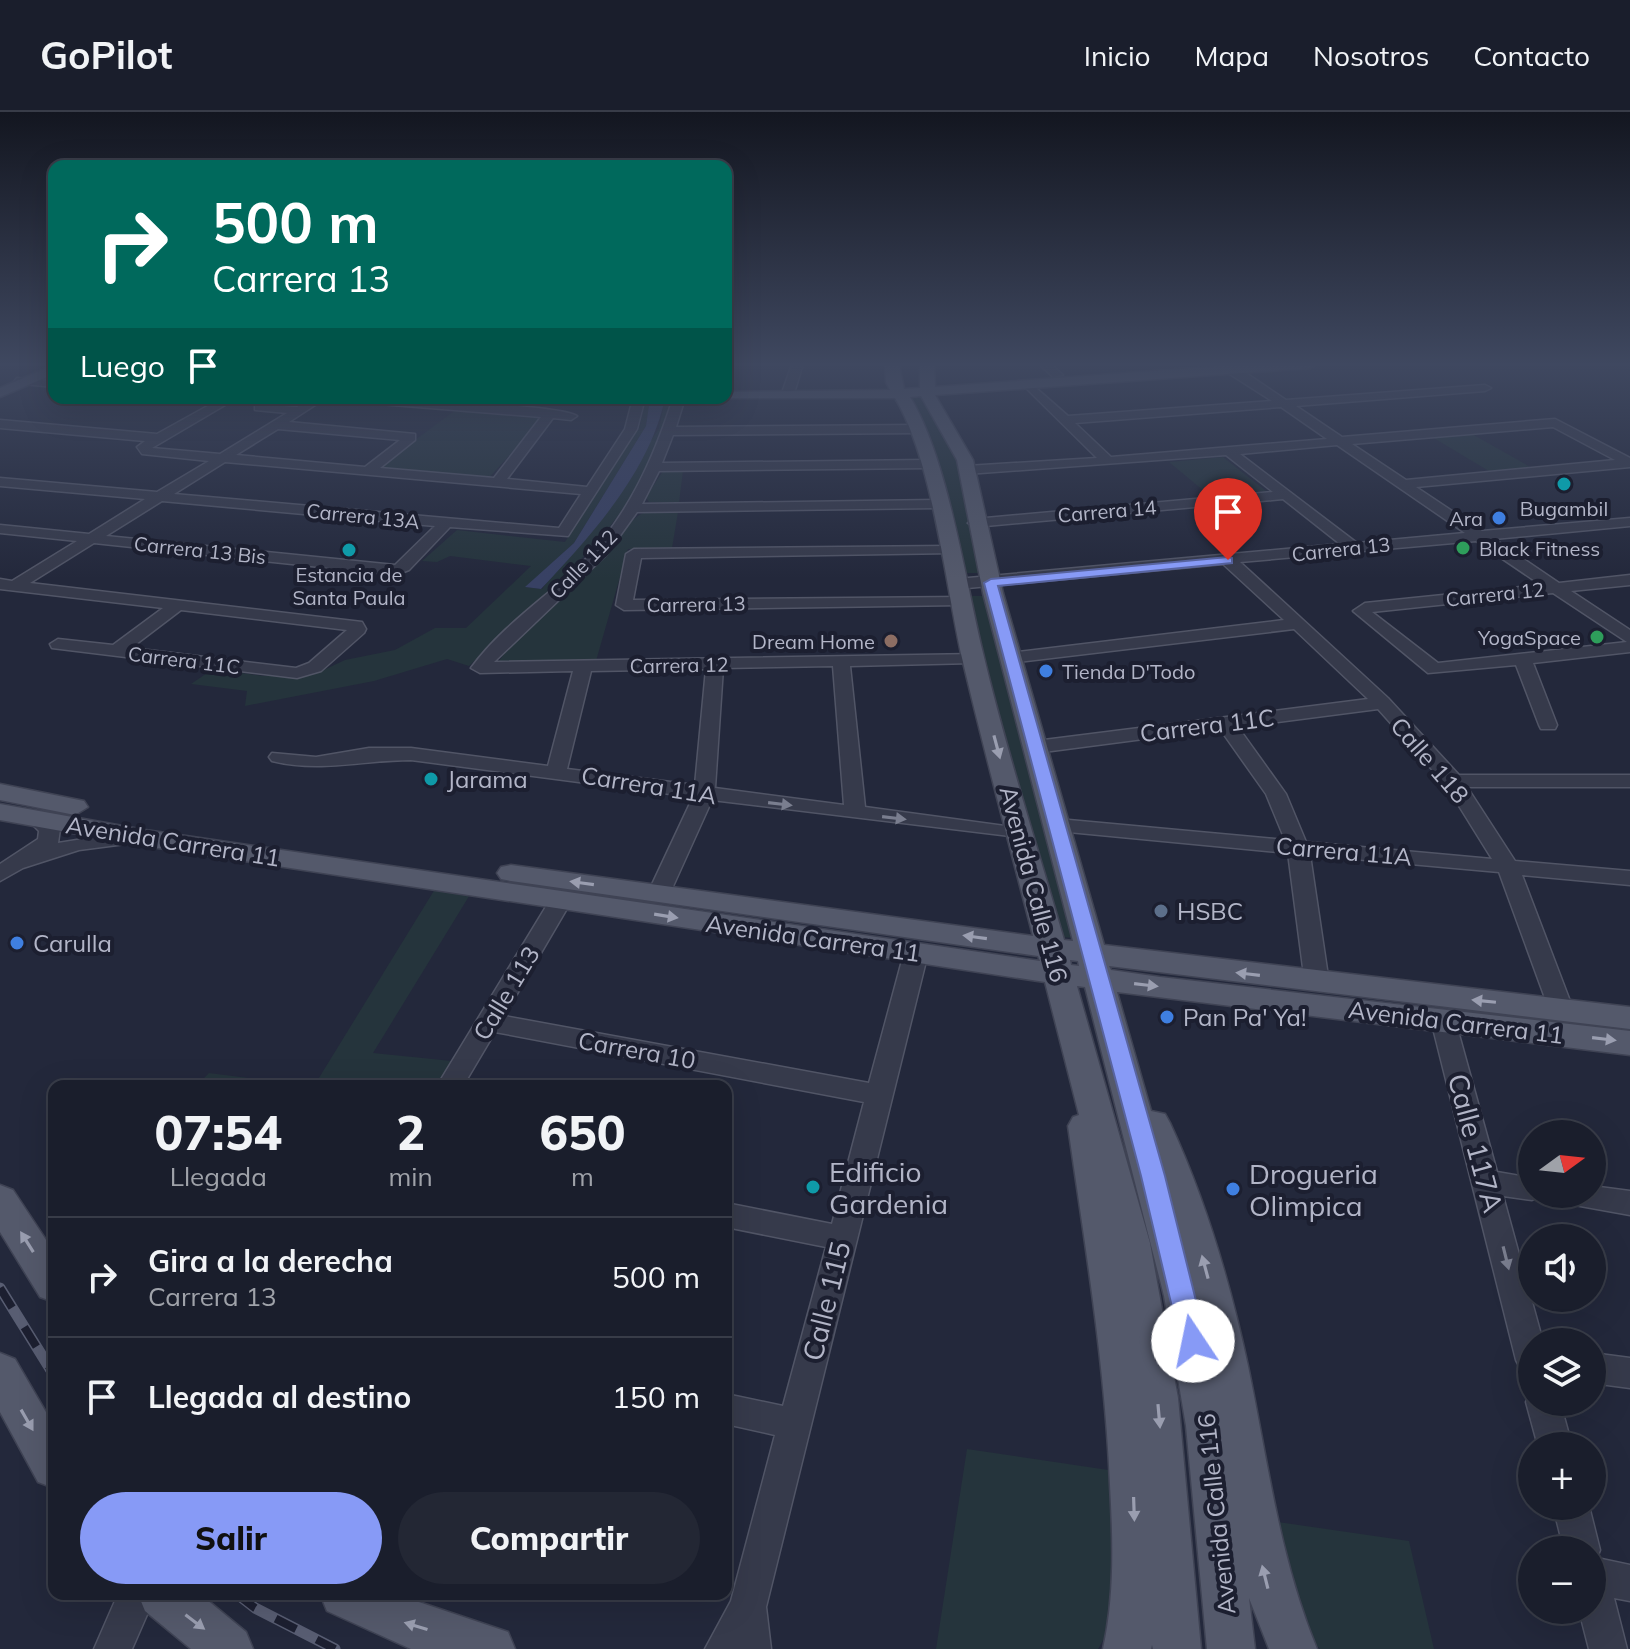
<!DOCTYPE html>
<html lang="es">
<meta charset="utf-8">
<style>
body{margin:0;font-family:Mulish,sans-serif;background:#232734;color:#f1f3f6;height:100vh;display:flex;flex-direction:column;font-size:30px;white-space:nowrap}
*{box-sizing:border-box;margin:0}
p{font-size:26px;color:#9fa2a9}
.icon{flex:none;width:44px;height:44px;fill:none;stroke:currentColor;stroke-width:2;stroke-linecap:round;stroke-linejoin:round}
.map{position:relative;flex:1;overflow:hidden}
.sheet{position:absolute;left:48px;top:968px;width:684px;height:520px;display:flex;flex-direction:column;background:#1a1e2c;border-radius:16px;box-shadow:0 8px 32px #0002,0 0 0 2px #383c48}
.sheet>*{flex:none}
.top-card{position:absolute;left:48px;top:48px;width:684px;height:244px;border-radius:16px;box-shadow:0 8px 32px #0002,0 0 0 2px #383c48;background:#00695c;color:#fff;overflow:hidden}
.needle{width:52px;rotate:75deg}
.controls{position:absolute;left:1518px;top:1008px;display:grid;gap:16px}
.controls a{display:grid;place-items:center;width:88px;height:88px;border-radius:50%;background:#1a1e2c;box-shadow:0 8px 32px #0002,0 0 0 2px #383c48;font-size:40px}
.pin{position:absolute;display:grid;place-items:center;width:68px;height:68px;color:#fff;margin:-82px -34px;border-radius:50% 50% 50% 0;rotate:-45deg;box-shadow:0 0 8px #0007}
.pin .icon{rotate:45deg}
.me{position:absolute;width:88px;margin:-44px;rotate:349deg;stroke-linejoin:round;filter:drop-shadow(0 0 6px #0008)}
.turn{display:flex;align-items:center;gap:28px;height:168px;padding:0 32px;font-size:36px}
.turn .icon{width:104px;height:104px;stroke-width:2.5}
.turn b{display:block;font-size:56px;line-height:68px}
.then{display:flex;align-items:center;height:76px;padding:0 32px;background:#0003;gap:16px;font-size:30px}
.eta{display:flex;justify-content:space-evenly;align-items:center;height:136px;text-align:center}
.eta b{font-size:48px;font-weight:800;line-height:56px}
.button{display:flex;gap:16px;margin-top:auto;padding:16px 32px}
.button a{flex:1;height:92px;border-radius:48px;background:#879af6;color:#111;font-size:32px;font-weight:800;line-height:92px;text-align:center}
.button a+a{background:#232734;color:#f1f3f6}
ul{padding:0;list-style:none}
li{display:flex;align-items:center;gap:24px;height:120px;padding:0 32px;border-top:2px solid #383c48}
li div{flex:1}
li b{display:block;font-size:30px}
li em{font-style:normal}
header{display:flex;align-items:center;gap:48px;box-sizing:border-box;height:112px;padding:0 40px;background:#1a1e2c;border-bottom:2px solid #383c48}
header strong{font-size:38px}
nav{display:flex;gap:44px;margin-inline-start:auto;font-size:28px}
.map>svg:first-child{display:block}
</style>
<header>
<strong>GoPilot</strong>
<nav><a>Inicio</a><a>Mapa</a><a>Nosotros</a><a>Contacto</a></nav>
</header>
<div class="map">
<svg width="1630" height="1537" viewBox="0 0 1630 1537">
<rect width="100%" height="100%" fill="#23283b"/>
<!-- green -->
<path fill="#25343c" d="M923,285L959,347L982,461H965L908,286Z
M645,286H650L646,314L574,431L526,475L542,477L659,317L665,286H674C651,401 549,477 469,554L447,547L374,569L245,594L247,579L191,572L213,557L264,564L313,563L345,548L395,538L435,516H466L531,454L450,444L437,450L422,449L457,418L565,430L640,314Z
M457,297L543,306L487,368L376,357Z
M1472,322L1532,356L1489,359L1432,325Z
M1223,345L1266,379L1210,384L1169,350Z
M663,359H683L679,391L649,390L646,385Z
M647,400H678L672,436L628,437L596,549H499C528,505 573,476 609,439C622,426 629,404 647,400Z
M966,484H988L1081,826L1055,825Z
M435,777L471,781L373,941L452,949L437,974H314Z
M209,961L310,974H196Z
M967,1337L1115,1359C1120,1422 1133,1480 1098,1537H936Z
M1271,1409L1409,1429L1434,1537H1320L1313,1529Z"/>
<!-- water -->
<path fill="#384164" d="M650,286H665C650,359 591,424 541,477L525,475L574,431L646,314Z"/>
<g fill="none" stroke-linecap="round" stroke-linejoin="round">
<!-- minor casing -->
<g stroke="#515566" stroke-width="3">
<path id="minor" d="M792,252H803L795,278L789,281L783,278Z
M1039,252H1051L1063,263L1053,265Z
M1214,252L1237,255L1286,288L1485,273L1491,276L1485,279L1296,294L1342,325L1555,307L1630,346V355L1416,375L1482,419L1630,406V414L1494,427L1559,471L1630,463V473L1571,479L1630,518V540L1533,551L1557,613L1555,617H1541L1539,613L1516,553L1428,561L1353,499L1365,491L1541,473L1476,429L1240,450L1388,586L1459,663H1630V675H1467L1515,749L1630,759V773L1522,763L1573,897L1570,903H1552L1549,897L1499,760L1310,743L1329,871L1326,877H1308L1305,871L1288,741L1058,719L1048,713L1058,707L1285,728L1266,682L1220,617L1036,641L1026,635L1036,629L1368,587L1294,517L1010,551L1001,546L1010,541L1284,508L1223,452L957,477L949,472L957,467L1340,432L1283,387L975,415L968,411L975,407L1273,380L1226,343L967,362L960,358L967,354L1097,346L1024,274L1028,269L1068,304L1272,289ZM1281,295L1327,327L1111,345L1075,311ZM1553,315L1615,348L1406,368L1352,332ZM1337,333L1465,421L1357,431L1240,342ZM1553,481L1627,530L1438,551L1372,500ZM1378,597L1446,673L1492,747L1306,730L1286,682L1238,615Z
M17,266L54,269V275L13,271Z
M222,286H237L152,336L220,342L287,301L255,298V292L297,295L312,286H326L289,310L415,322V328L380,356L494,366L541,305L355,290L349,286C381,286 560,292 577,304L571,308L553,306L507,367L587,375L625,317L633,286H645L637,317L568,424L450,415L409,458L396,463L94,431L30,471L362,510L366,517L364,521L321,559L297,566L52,536L50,532L58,527L113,533L163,496L0,477V467L12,469L77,429L0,421V413L89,422L145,387L0,374V366L157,380L209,349L142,342L137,335L145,329L0,316V308L157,322ZM278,317L400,328L365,355L236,343ZM225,350L581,382L559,416L174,382ZM162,389L435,414L395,453L106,424ZM181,498L347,518L309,551L296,556L131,536Z
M673,286H685L676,315L919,313L925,317L919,321L673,323L662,351L929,348L936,352L929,356L659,359L642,392L938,388L945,392L938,396L637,400L606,443L494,550L979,542V550L973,551L850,554L865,695L1020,716L1027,718L1031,722L1027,726L712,688L670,781L659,788L648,781L693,685L411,648C362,648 321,661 272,649L269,645L272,641L316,645L369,636H411L548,654L573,559L480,561L471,556C500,516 542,488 578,455C626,408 653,349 673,286ZM833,554L844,693L715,676L723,556ZM706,557L695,673L567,657L591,559Z
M949,434L956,438L954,441L641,446L633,488L966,485V491L960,493L624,498L616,493L626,442L634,437Z
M38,702L60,717L58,731L133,719L144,725L133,731L79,738L23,756L0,769V752L38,727L39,719L28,708Z
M561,781L572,788L504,904L869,971L904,841L916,833L928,841L766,1495L771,1537H705L731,1489L775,1323L726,1312V1282L783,1294L826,1135L726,1115V1091L832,1112L864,990L495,920L463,974H437L550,788Z
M1443,899L1452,902L1455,908L1497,1060L1532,1066V1082H1544L1532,1088L1503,1084L1543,1230H1532V1263L1521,1258L1516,1248L1431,908L1434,902Z
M1592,1074L1630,1079V1103L1558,1090L1554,1082H1592Z
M1592,1241L1630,1246V1276L1592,1271Z
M1531,1279L1532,1290H1560L1572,1334H1538L1526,1290Z
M1553,1394H1589L1600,1438L1597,1446L1630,1453V1489L1614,1486L1627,1537H1589L1579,1498H1592V1438H1564Z
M118,1482H156L132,1537H94Z"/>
</g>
<!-- major casing -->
<g stroke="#3f4354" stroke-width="3">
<path id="major" d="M885,252H899L904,277L920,276V252H934L935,275L1250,252H1317L1310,256L935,283L973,348L1003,481L1104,833L1630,895V917L1109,854L1111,858L1160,865L1630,919V943L1117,880L1151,999L1165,1002L1170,1011C1206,1089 1230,1170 1248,1254C1268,1350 1279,1445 1317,1537H1269L1249,1486L1255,1537H1207L1186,1314L1164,1184L1085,875L1077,874L1150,1131L1178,1286L1201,1537H1153L1152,1533L1151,1537H1103C1115,1483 1113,1428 1110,1373C1105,1252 1085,1133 1068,1014L1073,1005L1079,1003L1045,870L145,734L0,708V692L145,718L1040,849L1038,844L511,769L501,767L497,761L501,755L511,753L1033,824C1009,731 984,639 962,546C945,471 933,349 895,286H720H726V280L890,278L886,270ZM921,284L957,348L983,481L1073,829L1064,828C1037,733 1006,638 983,541C965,468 948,347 910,285ZM1070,848L1078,849L1079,854L1071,853Z
M54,253V262L0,285V276Z
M0,672L84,689L88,695L75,703L0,688Z
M0,1073L13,1078L54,1140V1190L40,1185L0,1120Z
M0,1241L15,1247L54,1314V1376L38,1370L0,1300Z
M138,1482H200L246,1520L253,1537H191L145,1499Z
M320,1482H395L508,1520L515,1537H411L327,1499Z"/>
</g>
<!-- minor -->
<use href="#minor" fill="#363a4b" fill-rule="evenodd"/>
<!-- major -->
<use href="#major" fill="#54596b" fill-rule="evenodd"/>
<!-- rail casing -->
<g stroke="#585d72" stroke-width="11">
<path id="rail" d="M0,1176L54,1263
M237,1482L255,1496L335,1537"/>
</g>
<!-- rail -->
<use href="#rail" stroke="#1c1f30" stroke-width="8" stroke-dasharray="23" stroke-linecap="butt"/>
</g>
<!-- one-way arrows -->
<defs><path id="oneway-solid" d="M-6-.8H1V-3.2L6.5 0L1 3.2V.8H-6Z" transform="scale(2)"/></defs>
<g fill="#9a9eb0">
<use href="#oneway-solid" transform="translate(997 635) rotate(75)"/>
<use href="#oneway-solid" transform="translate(582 771) rotate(-172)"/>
<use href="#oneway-solid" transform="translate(666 804) rotate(9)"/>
<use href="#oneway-solid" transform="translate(975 825) rotate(-172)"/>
<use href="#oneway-solid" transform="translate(1248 862) rotate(-173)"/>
<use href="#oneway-solid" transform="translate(1146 873) rotate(7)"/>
<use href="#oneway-solid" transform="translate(1484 889) rotate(-174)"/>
<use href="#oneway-solid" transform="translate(1604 927) rotate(7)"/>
<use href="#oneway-solid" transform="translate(27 1130) rotate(-122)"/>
<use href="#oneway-solid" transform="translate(1205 1155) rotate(-105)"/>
<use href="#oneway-solid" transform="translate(1159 1304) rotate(85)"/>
<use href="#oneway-solid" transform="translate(27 1308) rotate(60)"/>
<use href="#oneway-solid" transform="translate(1134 1397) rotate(88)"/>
<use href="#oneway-solid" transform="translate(1265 1465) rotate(-104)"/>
<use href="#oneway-solid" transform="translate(195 1510) rotate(37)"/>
<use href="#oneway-solid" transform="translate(416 1514) rotate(-163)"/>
</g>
<g fill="#7a7e8f">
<use href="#oneway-solid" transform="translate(780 692) rotate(7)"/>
<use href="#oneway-solid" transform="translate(894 706) rotate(7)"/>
<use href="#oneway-solid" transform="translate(1506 1146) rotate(76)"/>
</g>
<!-- sky -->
<linearGradient id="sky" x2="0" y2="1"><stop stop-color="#131620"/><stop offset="0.54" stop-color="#3f4860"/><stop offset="1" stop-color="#3f4860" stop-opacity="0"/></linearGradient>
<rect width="1630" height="467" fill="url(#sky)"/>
<!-- route -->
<path fill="#879af6" stroke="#5864a0" stroke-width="2" d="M1228,445L1232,446V451L998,474L1165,1064L1206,1229L1203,1237L1193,1240L1184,1237L1180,1229L1141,1064L984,471L991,467Z"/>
<!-- markers -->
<g fill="#0f9aa8" stroke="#1c1f30" stroke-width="3">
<circle cx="1564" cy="372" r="8"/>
<circle cx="349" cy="438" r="8"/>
<circle cx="431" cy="667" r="8"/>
<circle cx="813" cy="1075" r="8"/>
</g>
<g fill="#3f7fe0" stroke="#1c1f30" stroke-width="3">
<circle cx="1499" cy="406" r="8"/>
<circle cx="1046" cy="559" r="8"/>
<circle cx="17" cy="831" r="8"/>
<circle cx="1167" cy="905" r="8"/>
<circle cx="1233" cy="1077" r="8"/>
</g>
<g fill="#2e9e5b" stroke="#1c1f30" stroke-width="3">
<circle cx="1463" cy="436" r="8"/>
<circle cx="1597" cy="525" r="8"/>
</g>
<circle fill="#8d6e63" stroke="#1c1f30" stroke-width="3" cx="891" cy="529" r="8"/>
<circle fill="#5c6f8a" stroke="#1c1f30" stroke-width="3" cx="1161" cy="799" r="8"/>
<g text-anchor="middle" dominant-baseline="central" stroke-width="8" stroke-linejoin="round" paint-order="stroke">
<!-- far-poi labels -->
<g font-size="20" fill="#b2b5c7" stroke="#1c1f30" text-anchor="end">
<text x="1564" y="396" text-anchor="middle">Bugambil</text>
<text x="1483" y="406">Ara</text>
<text x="1479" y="436" text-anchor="start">Black Fitness</text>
<text x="349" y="462" text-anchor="middle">Estancia de<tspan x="349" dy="23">Santa Paula</tspan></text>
<text x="1581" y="525">YogaSpace</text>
<text x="875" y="529">Dream Home</text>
<text x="1062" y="559" text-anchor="start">Tienda D'Todo</text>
</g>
<!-- far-street labels -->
<g font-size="20" fill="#b2b5c7" stroke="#1c1f30">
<text transform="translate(1107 399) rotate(-5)">Carrera 14</text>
<text transform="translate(363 404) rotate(6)">Carrera 13A</text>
<text transform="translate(1341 437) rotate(-6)">Carrera 13</text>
<text transform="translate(200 438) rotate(6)">Carrera 13 Bis</text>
<text transform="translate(583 452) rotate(-46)">Calle 112</text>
<text transform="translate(1495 482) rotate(-6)">Carrera 12</text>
<text transform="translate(696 492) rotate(-1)">Carrera 13</text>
<text transform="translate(184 548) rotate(7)">Carrera 11C</text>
<text transform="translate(679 553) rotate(-1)">Carrera 12</text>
</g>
<!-- street labels -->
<g font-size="24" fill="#b2b5c7" stroke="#1c1f30">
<text transform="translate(1207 613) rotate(-7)">Carrera 11C</text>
<text transform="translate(1430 648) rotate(49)">Calle 118</text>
<text transform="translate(649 673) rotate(9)">Carrera 11A</text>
<text transform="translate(173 729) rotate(9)">Avenida Carrera 11</text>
<text transform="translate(1344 739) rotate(5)">Carrera 11A</text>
<text transform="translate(1034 772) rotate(75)">Avenida Calle 116</text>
<text transform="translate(813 826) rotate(8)">Avenida Carrera 11</text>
<text transform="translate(506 881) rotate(-59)">Calle 113</text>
<text transform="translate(1456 910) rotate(7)">Avenida Carrera 11</text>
<text transform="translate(637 938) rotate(10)">Carrera 10</text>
<text transform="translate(1216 1402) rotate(-96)">Avenida Calle 116</text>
</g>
<!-- poi labels -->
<g font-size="24" fill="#b2b5c7" stroke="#1c1f30" text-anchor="start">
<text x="447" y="667">Jarama</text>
<text x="1177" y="799">HSBC</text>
<text x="33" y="831">Carulla</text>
<text x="1183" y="905">Pan Pa' Ya!</text>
</g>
<!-- near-street labels -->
<g font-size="28" fill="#b2b5c7" stroke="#1c1f30">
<text transform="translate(1476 1031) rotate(75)">Calle 117A</text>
<text transform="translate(826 1189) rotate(-76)">Calle 115</text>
</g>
<!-- near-poi labels -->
<g font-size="28" fill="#b2b5c7" stroke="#1c1f30" text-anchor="start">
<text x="829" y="1059">Edificio<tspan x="829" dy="32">Gardenia</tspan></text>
<text x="1249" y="1061">Drogueria<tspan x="1249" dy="32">Olimpica</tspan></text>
</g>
</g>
</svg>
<div class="controls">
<a><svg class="needle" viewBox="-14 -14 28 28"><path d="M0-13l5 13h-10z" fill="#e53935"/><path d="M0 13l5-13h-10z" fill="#9fa2a9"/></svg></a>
<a><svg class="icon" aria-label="sound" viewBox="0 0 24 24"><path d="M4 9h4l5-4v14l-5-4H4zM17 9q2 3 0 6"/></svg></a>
<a><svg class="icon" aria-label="layers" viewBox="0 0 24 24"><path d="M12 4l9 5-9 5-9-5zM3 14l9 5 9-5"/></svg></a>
<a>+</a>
<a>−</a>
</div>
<div class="pin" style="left:1228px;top:448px;background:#d93025"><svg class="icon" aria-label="arrive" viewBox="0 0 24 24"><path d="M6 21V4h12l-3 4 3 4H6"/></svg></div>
<svg class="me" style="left:1193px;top:1229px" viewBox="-20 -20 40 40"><circle r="19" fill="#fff"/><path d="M0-13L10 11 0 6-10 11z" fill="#879af6"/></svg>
<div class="top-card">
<div class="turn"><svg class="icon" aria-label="right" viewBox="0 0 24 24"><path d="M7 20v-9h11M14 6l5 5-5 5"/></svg><div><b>500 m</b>Carrera 13</div></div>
<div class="then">Luego<svg class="icon" aria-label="arrive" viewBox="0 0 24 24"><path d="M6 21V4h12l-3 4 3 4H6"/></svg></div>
</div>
<section class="sheet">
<div class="eta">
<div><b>07:54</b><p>Llegada</p></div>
<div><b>2</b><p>min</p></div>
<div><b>650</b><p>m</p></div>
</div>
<ul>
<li><svg class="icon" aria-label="right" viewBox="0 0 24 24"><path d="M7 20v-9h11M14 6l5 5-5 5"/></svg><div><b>Gira a la derecha</b><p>Carrera 13</p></div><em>500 m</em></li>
<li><svg class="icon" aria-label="arrive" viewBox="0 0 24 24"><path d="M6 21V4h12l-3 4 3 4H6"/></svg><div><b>Llegada al destino</b></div><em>150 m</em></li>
</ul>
<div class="button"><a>Salir</a><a>Compartir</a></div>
</section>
</div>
